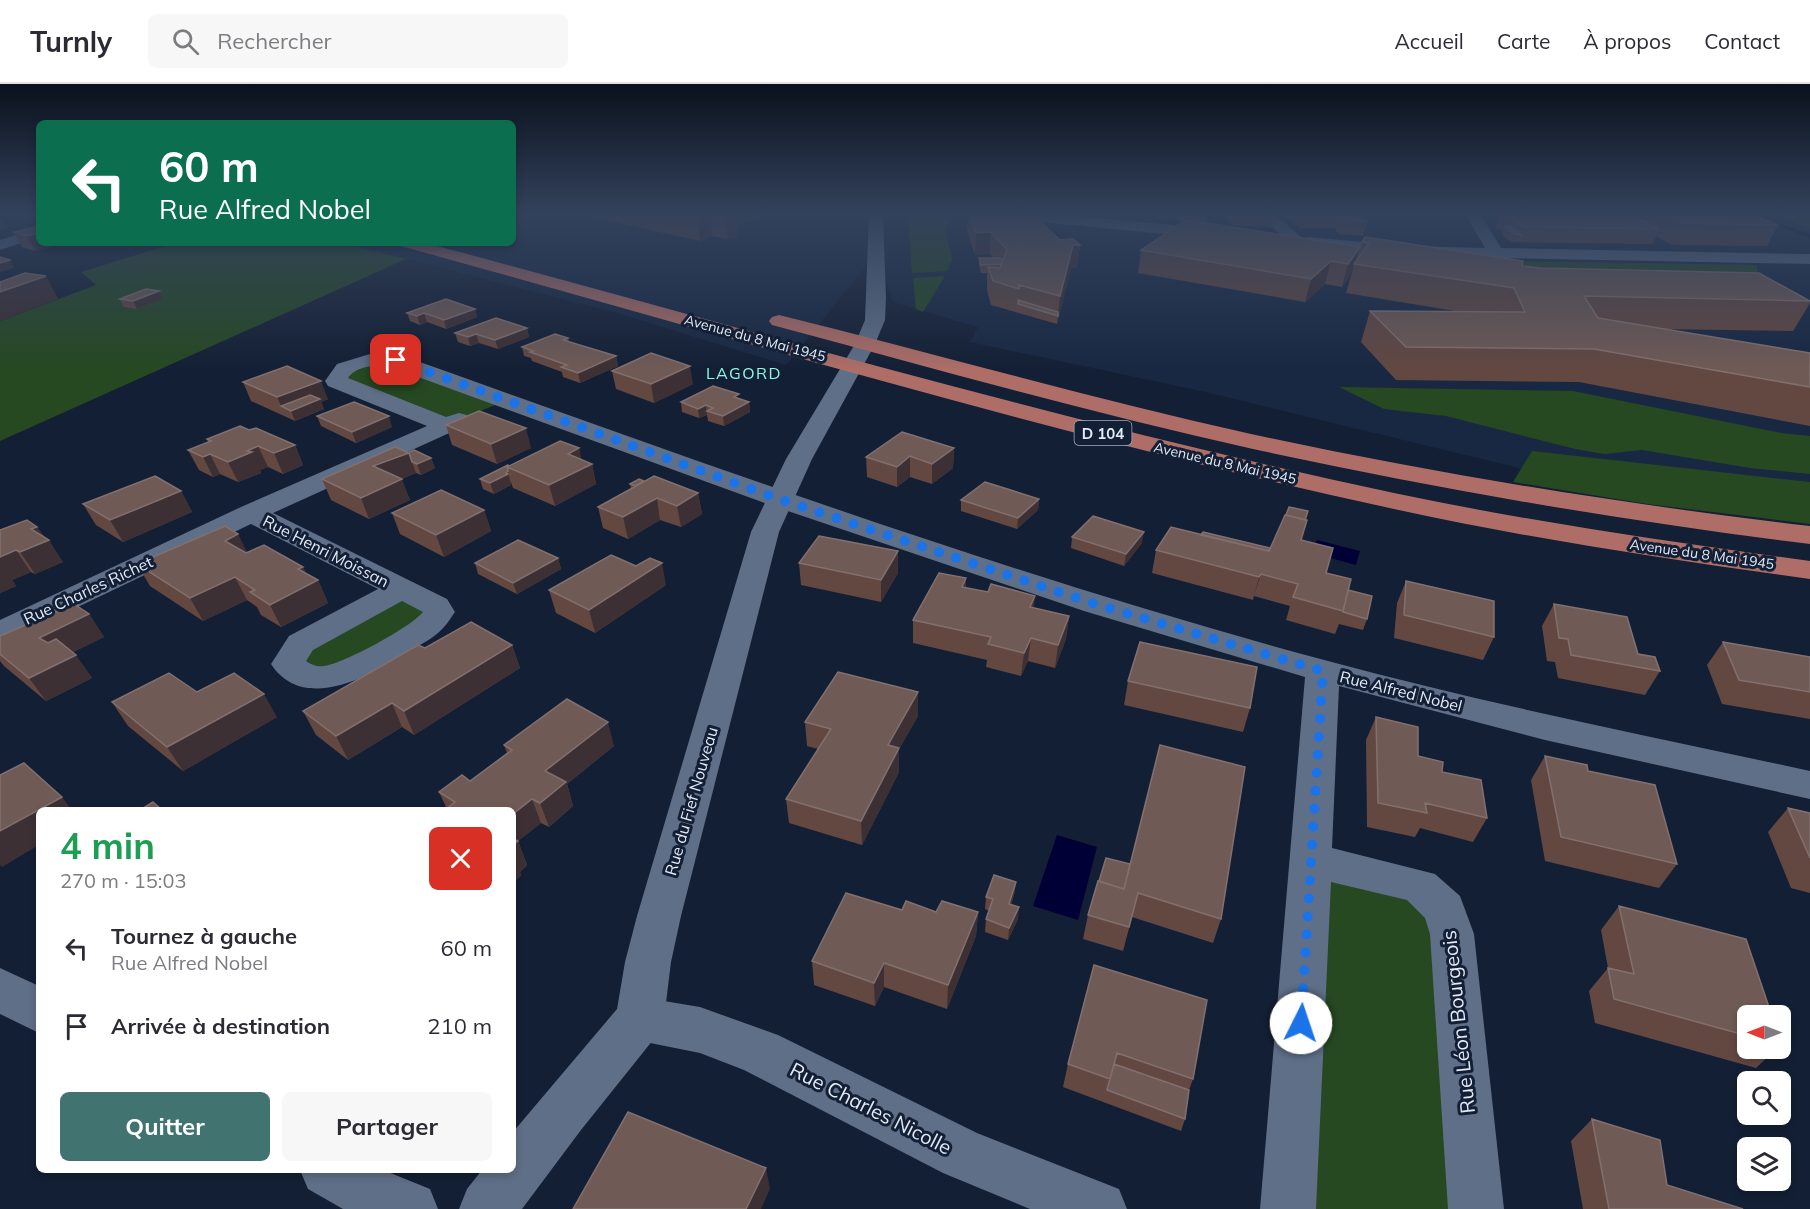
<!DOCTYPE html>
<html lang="fr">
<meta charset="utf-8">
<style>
body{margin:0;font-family:Mulish,sans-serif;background:#f7f7f7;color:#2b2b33;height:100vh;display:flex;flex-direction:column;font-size:22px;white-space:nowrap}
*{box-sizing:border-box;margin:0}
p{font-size:20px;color:#7c7c81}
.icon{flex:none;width:33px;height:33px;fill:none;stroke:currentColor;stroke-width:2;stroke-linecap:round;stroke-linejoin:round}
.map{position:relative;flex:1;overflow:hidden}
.drawer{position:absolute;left:36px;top:723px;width:480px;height:366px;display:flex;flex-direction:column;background:#fff;border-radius:9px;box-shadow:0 3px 9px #0003}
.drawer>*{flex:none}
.guide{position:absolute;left:36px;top:36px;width:480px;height:126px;border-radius:9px;box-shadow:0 3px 9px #0003;background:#0b6e4f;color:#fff;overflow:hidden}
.needle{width:39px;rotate:270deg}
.fabs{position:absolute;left:1737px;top:921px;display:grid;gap:12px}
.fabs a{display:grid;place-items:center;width:54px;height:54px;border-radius:9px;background:#fff;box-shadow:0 3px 9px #0003;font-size:30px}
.pin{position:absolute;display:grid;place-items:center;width:51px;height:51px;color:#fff;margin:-26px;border-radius:12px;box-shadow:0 3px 9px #0006}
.me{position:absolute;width:66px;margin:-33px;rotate:4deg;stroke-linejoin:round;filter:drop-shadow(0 0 4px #0008)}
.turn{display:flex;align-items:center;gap:21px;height:126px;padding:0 24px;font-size:27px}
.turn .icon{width:78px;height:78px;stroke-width:2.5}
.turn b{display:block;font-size:42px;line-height:51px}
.round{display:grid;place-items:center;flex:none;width:63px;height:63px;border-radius:9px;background:#f7f7f7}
.overview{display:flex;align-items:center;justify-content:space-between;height:102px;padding:0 24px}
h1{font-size:36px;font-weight:700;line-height:45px;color:#1e9e55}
.cta{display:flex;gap:12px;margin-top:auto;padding:12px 24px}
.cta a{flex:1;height:69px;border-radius:9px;background:#417470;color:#fff;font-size:24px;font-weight:700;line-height:69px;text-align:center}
.cta a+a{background:#f7f7f7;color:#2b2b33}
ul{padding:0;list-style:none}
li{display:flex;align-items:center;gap:18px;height:78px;padding:0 24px}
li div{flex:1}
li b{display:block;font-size:22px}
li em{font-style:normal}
header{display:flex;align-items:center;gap:36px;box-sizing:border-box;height:84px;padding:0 30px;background:#fff;border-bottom:2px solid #e1e1e2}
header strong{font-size:28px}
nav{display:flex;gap:33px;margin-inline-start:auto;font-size:21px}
.search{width:420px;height:54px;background:#f7f7f7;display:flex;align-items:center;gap:15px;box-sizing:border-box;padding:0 21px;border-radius:9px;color:#7c7c81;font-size:22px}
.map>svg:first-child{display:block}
</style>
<header>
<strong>Turnly</strong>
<div class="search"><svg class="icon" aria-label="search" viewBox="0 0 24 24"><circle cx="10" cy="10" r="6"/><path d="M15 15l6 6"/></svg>Rechercher</div>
<nav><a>Accueil</a><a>Carte</a><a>À propos</a><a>Contact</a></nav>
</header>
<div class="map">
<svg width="1810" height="1125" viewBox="0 0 1810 1125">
<rect width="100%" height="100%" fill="#131f34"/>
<!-- built -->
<path fill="#182842" d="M513,129H1810V426L1535,388L1201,307L970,258L978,243L893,218L876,170L786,281L617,229L343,159H513Z"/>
<!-- green -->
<path fill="#264922" d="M912,129L956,133L945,142L952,176L947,187L912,189L908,133Z
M1766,129H1810V144Z
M175,159H343L406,175L0,357V237L96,201L81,188Z
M1513,177L1757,181L1758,192L1527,198Z
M945,192L923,228L916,225L913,194Z
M380,274L505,317L446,341L337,290Z
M1339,303L1573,307L1781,349L1810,352V390L1750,384L1642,366L1605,370L1575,365L1446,332L1384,325Z
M1532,367L1810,398V440L1647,420L1513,398Z
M401,505L436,522L335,591L292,571Z
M1311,776L1444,825L1476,1125H1288Z"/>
<!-- water -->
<path fill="#000037" d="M1317,456L1360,467L1356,481L1312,469Z
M1057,751L1097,763L1078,836L1033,822Z"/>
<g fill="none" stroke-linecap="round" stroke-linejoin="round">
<!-- stream -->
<path fill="#000037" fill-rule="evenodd" d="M1743,129H1753L1810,150V154Z"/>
<!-- street -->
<path fill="#5f6f88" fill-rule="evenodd" d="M983,129H1043L1216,145L1224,150L1216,155L990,133Z
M1258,129H1274L1303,155L1309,153L1403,162L1485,164L1465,129H1480L1501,164L1810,170V180L1403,172L1309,163L1302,160H1290Z
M39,143V153L0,166V156Z
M370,270L403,272C709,381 1014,493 1328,577C1487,620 1649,652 1810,687V715L1545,656L1339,602L1332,764L1435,790L1460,812L1474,850L1504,1125H1448L1430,850L1425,834L1407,816L1331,798L1316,1125H1260L1305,593L1084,527L770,421L388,282C374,282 357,281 348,294L446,333L459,329L467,331L471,336L467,341L273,429L447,515L455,528C451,533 448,539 444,543C436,553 421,560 410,567C374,590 304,631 271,580L289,552L378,505L251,440L11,555L0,558V536L241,423L427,342L328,302L325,297L337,280ZM402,517L423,528C411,543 343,580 324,582C317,583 312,581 306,577L313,566Z
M0,884L39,902V949L0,930Z
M640,913L700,923L778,951L977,1049L1119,1105L1127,1125H1030L943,1089L744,986L700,969L640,957L623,951L616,935L623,919Z
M300,1086H383L430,1105L438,1125H343L308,1105Z"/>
<!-- secondary -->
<path fill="#5f6f88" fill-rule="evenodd" d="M869,129H885L883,133L886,213L885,236L875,260L812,375L779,448L681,832L671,878L664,935L657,951L581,1046L522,1125H459L467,1105L482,1086H513V1048L617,925L625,878L637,832L751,448L786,375L855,260L865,236Z"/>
<!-- primary -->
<path fill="#ae6e67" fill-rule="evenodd" d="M399,159H426C748,245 1068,340 1394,409C1532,438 1671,458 1810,477V495C1671,476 1531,455 1394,425C1059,353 731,253 401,162Z
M779,231C937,270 1093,315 1251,350C1436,390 1622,420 1810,442V460C1623,437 1437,405 1253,365C1091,329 932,284 772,241L769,237L772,233Z"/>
</g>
<!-- wall -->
<path fill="#634842" d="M574,129H769V130L737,142L738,153L728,155L712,152L700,157Z
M968,129H1031L1060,156L1080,161L1077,183L1071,184L1057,240L991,221L987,206V189H981L979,182V174H993L990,170L975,171L967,146Z
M1099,129H1135L1133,132Z
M1152,129H1208L1206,138L1194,137V135L1188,134L1187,137L1360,163L1362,158L1522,182L1810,216V219L1793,247L1660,245L1810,269V342L1579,298L1396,296L1361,258L1370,227L1461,228L1346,209L1352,189L1342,203L1325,200L1305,218L1138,189L1141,166L1185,137L1176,136V133H1170L1169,135L1158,134L1159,132L1151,131Z
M1221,129H1271L1270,132L1275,135L1273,143L1233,141Z
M1282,129H1356L1367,137L1363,152L1340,150L1336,147L1337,144H1300Z
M1491,129H1587L1646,138L1648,135L1633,129H1751L1778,141L1767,162L1672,161L1656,152L1652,160L1512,158L1502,151L1503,147L1496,143L1500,133H1494Z
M39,142L35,167L22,163L14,148Z
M159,207L163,215L137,225L124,223L120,215Z
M475,225L477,233L446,245L427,238L420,241L410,237L407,229Z
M527,244L529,253L498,265L479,259L470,262L458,258L455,249Z
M568,254L569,258L616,272L618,282L580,299L563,293L562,288L532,277L531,274L524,272L522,263Z
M612,287L693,300L654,319L616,305Z
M243,298L328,315L321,318L324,325L295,337L251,317Z
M739,315L749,318L750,328L724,342L708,337L707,331L699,334L682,328L681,318Z
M317,332L392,343L356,359L321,342Z
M446,341L531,364L497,380L452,361Z
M249,346L295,361L303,381L283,390L268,383L260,386L261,389L238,398L220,390L213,393L199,386L188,366L208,358L207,355Z
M579,364L581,375L592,380L596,400L555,422L513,404L511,398V401L494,410L483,405L480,395L509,382Z
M954,364L953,384L932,400L910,393L897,403L867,393L866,373Z
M409,369L431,374L435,384L421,391L416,389L401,395L410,416L369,435L331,416L322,395Z
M644,397L698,409L702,430L681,443L660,436L628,455L603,444L598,423L631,405L630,400Z
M181,407L192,428L123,458L96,441L83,420Z
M1039,415L1038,426L1017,445L961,427V416Z
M484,426L491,447L444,473L400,450L392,429Z
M1308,427L1301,456L1326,489L1348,506L1367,535L1363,546L1339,540L1335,550L1286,536L1290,522L1254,512L1253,516L1152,489L1156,466L1201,451L1270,464Z
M37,443L63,478L35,490L31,488L12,496L16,502L0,509V446Z
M1072,453L1142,459L1124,482L1071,464Z
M248,468L303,483L306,490L318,496L328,519L281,543L261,531L257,523L247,516L203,537L150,502L137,480Z
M558,474L561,485L517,510L478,490L475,479Z
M799,479L898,489L881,518L801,501Z
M636,482L666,501L595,549L556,529L549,506Z
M966,494V504L1034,524L1069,532L1066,555L1055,584L1028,577L1021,592L986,583L987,576L913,559V536Z
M1406,497L1494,553L1483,576L1394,554L1397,519Z
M1554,520L1638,570L1660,587L1645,611L1558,594L1555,578L1547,577L1542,542Z
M89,530L104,553L73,568L92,594L46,617L4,582L0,577V552Z
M1723,558L1810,573V635L1722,620L1707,581Z
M512,561L520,584L414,651L402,643L348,676L316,651L303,627L425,564Z
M1128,597L1250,624L1243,648L1124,621Z
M918,608V632L899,665V688L862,761L789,739L786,715L818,665L807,662L805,638Z
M112,618L277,633L183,687L128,642Z
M1376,633L1418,672L1442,688L1487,734L1473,758L1420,744L1415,753L1367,743L1366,656Z
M504,661L614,662L567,700L573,722L549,743L541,739L518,757L527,781L520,788L521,792L447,725L439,708L470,697L507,669Z
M1545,672L1588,687L1677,780L1659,804L1545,777L1531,696Z
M1788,724L1810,729V809L1791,804L1768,748Z
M1130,780L1221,835L1213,859L1132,833L1123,867L1083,855L1088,831Z
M1016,798L1014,811L1011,821L1018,835L1008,856L985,848L986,835L989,827L985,825L986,813Z
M1619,822L1748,932V964H1777L1756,984L1595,939L1589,907L1608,884L1601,846Z
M902,826L936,828H978L976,852L947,925L884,903L875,922L814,901L812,877Z
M1207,916L1193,995L1189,1006L1185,1035L1181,1047L1063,1003L1068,980Z
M1592,1035L1667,1101L1743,1125H1583L1571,1057Z"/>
<!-- shaded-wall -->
<path fill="#3d3034" d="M701,129H710L712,152L700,157L697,131Z
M725,129H769V130L737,142L738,153L728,155Z
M0,137H3L7,144L0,146Z
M991,148L990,170L975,171L976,149Z
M39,149V159H70L35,167L26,152Z
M1073,161H1080L1077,183L1071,184L1057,240L1060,212Z
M1360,163L1356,180H1354L1352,189L1342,203L1348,180Z
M10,176L14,184L0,188V179Z
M1331,177L1325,200L1305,218L1311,195Z
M46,192L58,215L0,237V208Z
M159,207L163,215L137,225L133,217Z
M475,225L477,233L446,245L444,236Z
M424,229L427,238L420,241L417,232Z
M527,244L529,253L498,265L495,256Z
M476,250L479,259L470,262L468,253Z
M616,272L618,282L580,299L578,289Z
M690,282L693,300L654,319L651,300Z
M321,297L328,315L321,318L324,325L295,337L291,327L281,322L277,313Z
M749,318L750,328L724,342L723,332Z
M706,321L707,331L699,334L698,325Z
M389,332L392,343L356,359L352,348Z
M526,344L531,364L497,380L491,360Z
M295,361L303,381L283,390L274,369Z
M258,362L268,383L260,386L261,389L238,398L228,378L247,367Z
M579,364L583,384L592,380L596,400L555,422L549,401L568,370Z
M954,364L953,384L932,400V380Z
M409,369L416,389L380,402L373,382Z
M210,370L220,390L213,393L203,373Z
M910,372V393L897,403V383Z
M431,374L435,384L421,391L417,380Z
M508,387L511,401L494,410L490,399Z
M402,395L410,416L369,435L361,414Z
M181,407L192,428L123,458L110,436Z
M698,409L702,430L681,443L677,422Z
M657,414L660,436L628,455L623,433Z
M1039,415L1038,426L1017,445L1018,434Z
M484,426L491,447L444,473L436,451Z
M37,443L47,457L49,456L63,478L35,490L20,468L31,445Z
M1144,448L1142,459L1124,482L1126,470Z
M238,450L249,472L225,457Z
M16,466L31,488L12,496L16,502L0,509V473Z
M898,467V489L881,518V496Z
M558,474L561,485L517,510L513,499Z
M662,479L666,501L595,549L589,526Z
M303,483L311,500L318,496L328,519L281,543L270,521L298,485Z
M1261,490L1254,512L1253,516L1259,493Z
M235,493L247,516L203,537L190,514Z
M966,494L965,517L962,503Z
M1035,512L1033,534L1030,523Z
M89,530L104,553L55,577L39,554Z
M1069,532L1066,555L1055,584L1058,561Z
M1031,554L1028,577L1021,592L1024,569Z
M512,561L520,584L414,651L404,627Z
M76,571L92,594L46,617L29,594Z
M918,608V632L899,665V688L862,761L861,737L888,661Z
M264,610L277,633L183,687L167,663Z
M392,619L402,643L348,676L336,652Z
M608,638L614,662L567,700L573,722L549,743L540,719L545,687Z
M62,713L72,726H39V761L2,783L0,781V747Z
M532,715L541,739L518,757L527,781L520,788L521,792L513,799V730Z
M1016,798L1014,811L1007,832L1009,820Z
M1019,823L1018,835L1008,856L1009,844Z
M978,828L976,852L947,925L948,901Z
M884,879V903L875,922L874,899Z
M766,1084L770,1105L761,1125H746Z"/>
<!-- building -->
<path fill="#705a55" stroke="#82706f" stroke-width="1.5" d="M969,129H1031L1060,156L1073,155L1080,161H1073L1060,212L1019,201V205L993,197L988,183L1000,184L1007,166L991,148L976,149Z
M1195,129H1207V131Z
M1341,129H1356L1367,137L1344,135L1340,132H1344Z
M1503,129L1631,130L1659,145L1524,143Z
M1663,129H1751L1778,141L1682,139Z
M1186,136L1360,163L1348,180L1331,177L1311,195L1141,166Z
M39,142V149L26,152L14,148Z
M1504,143H1511L1521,151L1515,150Z
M1365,153L1523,177L1522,182L1540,184L1759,189L1810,217L1584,212L1598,234L1810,269V303L1594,265L1406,263L1370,227L1525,228L1514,204L1354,180L1369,159L1362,158Z
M0,173L10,176L0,179Z
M979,174H1000L1003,176L1001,180L981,181Z
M25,189L46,192L0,208V198Z
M146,205L159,207L133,217L120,215Z
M446,215L475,225L444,236L424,229L417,232L407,229Z
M1018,216L1058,228V232L1018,220Z
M496,234L527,244L495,256L476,250L468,253L455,249Z
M555,250L568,254L563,256L616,272L578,289L561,283L567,281L530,268L533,267L522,263Z
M651,269L690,282L651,300L612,287Z
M287,282L321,297L277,313L243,298Z
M713,302L739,310L734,313L749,318L723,332L707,327L713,324L706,321L698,325L681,318Z
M310,311L320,315L291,327L281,322Z
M354,318L389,332L352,348L317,332Z
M479,327L526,344L491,360L446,341Z
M240,342L249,346L256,344L295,361L274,369L258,362L247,367L252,368L228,378L210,370L203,373L188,366L211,357L207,355Z
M902,348L954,364L932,380L910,372L897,383L866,373Z
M560,357L579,364L568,370L592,380L549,401L507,383Z
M395,363L409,369L373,382L402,395L361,414L322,395Z
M414,366L431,374L417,380L412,378L409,369H407Z
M508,381L509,382L507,383L508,387L506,389L508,390L490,399L480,395Z
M155,392L181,407L110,436L83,420Z
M654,392L698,409L677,422L657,414L623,433L598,423Z
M639,395L644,397L635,402L630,400Z
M985,398L1039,415L1018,434L961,416Z
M441,406L484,426L436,451L392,429Z
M1289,423L1308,427L1305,436L1286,431Z
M1285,431L1307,436L1301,456L1333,464L1326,489L1351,495L1343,527L1293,513L1298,500L1261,490L1259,493L1156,466L1171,443L1269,467Z
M1093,432L1144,448L1126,470L1072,453Z
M27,436L37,443L31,445L49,456L20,468L16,466L0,473V446Z
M225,442L238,450L225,457L246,469L264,461L303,483L298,485L318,496L270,521L250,508L255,506L235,493L190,514L137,480Z
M1203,448L1270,464L1269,467L1201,451Z
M819,452L898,467L881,496L799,479Z
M518,456L558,474L513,499L475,479Z
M611,471L636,482L650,474L662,479L589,526L549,506Z
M939,489L966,494L962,503L988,508L991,500L1035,512L1030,523L1069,532L1058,561L1031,554L1024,569L988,560L991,553L913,536Z
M1406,497L1494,517V553L1404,531Z
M1348,506L1372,512L1367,535L1343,528Z
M74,520L89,530L39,554L48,559L56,555L76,571L29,594L0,570V552Z
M1554,520L1627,533L1638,570L1655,573L1660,587L1571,571L1568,555L1559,554Z
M471,538L512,561L404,627L392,619L336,652L303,627L418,561L425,564Z
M1140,558L1257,583L1250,624L1128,597Z
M1723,558L1810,573V608L1739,596Z
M838,588L918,608L888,661L899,664L861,737L786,715L831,645L805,638Z
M169,589L197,608L234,589L264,610L167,663L112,618Z
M567,615L608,638L545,687L566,698L540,719L532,715L513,730V726H445L455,718L439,708L462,691L470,697L512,666L504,661Z
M1376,633L1418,643V672L1443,678L1442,688L1481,696L1487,734L1425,719L1427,729L1378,719Z
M1160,661L1245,683L1221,835L1138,809L1129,843L1088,831L1098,797L1124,805Z
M1545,672L1587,681L1588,687L1655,701L1677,780L1561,753Z
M24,679L62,713L0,747V691Z
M153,718L162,726H140Z
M1788,724L1810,729V774Z
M513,754L518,757L513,761Z
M1106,774L1130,780L1124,805L1099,797Z
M994,791L1016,798L1009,820L1019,823L1009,844L986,835L993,815L986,813Z
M846,809L902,826L906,817L936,828L942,817L978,828L948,901L884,879L874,899L812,877Z
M1619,822L1746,855L1772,932H1748V952L1614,915L1608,884L1634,890Z
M1094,881L1207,916L1193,995L1117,969L1110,995L1068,980Z
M1114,980L1189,1006L1185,1035L1107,1006Z
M628,1028L766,1084L746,1125H573Z
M1592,1035L1660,1056L1667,1101L1743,1125H1609Z"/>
<!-- sky -->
<linearGradient id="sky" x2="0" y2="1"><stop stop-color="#0a111d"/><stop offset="0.45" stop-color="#33425c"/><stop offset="1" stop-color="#33425c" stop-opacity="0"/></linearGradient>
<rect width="1810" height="287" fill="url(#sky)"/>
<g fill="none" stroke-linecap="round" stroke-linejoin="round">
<!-- route -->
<path stroke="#1a73e8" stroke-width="10" stroke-dasharray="0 18" d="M396,276L779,415L1095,520L1323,587L1301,939"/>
</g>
<g text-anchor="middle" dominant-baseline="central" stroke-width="6" stroke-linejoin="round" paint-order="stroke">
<!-- far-street labels -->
<g font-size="14" fill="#e1eaf8" stroke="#131f34">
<text transform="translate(755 254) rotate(15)">Avenue du 8 Mai 1945</text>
<text transform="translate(1225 379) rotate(13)">Avenue du 8 Mai 1945</text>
<text transform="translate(1702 470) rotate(8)">Avenue du 8 Mai 1945</text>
</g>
<!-- shield labels -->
<rect fill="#131f34" stroke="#a3adbd" stroke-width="1.5" x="1074.5" y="337" width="57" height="24" rx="4.5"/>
<g font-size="15" font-weight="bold" fill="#e1eaf8">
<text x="1103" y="349">D 104</text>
</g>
<!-- far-quarter labels -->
<g font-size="16" letter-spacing="1.5" fill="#90f7e4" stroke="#131f34">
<text x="744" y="289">LAGORD</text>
</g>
<!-- street labels -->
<g font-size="16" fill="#e1eaf8" stroke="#131f34">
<text transform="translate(326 467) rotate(27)">Rue Henri Moissan</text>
<text transform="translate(88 506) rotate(-25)">Rue Charles Richet</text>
<text transform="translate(1401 607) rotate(14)">Rue Alfred Nobel</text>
<text transform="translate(691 717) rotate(-74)">Rue du Fief Nouveau</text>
</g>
<!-- near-street labels -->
<g font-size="20" fill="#e1eaf8" stroke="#131f34">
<text transform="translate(1458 938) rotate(-96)">Rue Léon Bourgeois</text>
<text transform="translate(871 1024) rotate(27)">Rue Charles Nicolle</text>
</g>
</g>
</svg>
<div class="fabs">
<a><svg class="needle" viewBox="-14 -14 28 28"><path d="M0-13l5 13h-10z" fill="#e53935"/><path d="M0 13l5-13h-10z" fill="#7c7c81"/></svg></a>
<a><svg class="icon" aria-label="search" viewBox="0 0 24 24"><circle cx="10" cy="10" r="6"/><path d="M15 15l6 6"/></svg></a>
<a><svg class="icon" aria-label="layers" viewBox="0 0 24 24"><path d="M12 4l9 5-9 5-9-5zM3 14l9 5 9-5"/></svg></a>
</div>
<div class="pin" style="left:396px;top:276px;background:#d93025"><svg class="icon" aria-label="arrive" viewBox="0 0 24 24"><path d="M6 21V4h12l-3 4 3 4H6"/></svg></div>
<svg class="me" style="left:1301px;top:939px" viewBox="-20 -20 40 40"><circle r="19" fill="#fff"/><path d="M0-13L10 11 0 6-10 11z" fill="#1a73e8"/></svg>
<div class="guide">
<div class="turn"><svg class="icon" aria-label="left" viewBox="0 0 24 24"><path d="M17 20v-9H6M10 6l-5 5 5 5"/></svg><div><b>60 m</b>Rue Alfred Nobel</div></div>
</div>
<section class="drawer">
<div class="overview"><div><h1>4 min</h1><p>270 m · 15:03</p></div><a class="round" style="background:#d93025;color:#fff"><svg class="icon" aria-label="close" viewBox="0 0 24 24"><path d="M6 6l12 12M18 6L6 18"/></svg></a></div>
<ul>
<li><svg class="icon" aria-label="left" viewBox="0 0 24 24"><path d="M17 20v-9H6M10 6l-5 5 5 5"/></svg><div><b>Tournez à gauche</b><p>Rue Alfred Nobel</p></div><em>60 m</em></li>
<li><svg class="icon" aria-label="arrive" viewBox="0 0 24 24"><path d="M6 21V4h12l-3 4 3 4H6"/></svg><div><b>Arrivée à destination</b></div><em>210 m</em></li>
</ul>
<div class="cta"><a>Quitter</a><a>Partager</a></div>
</section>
</div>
